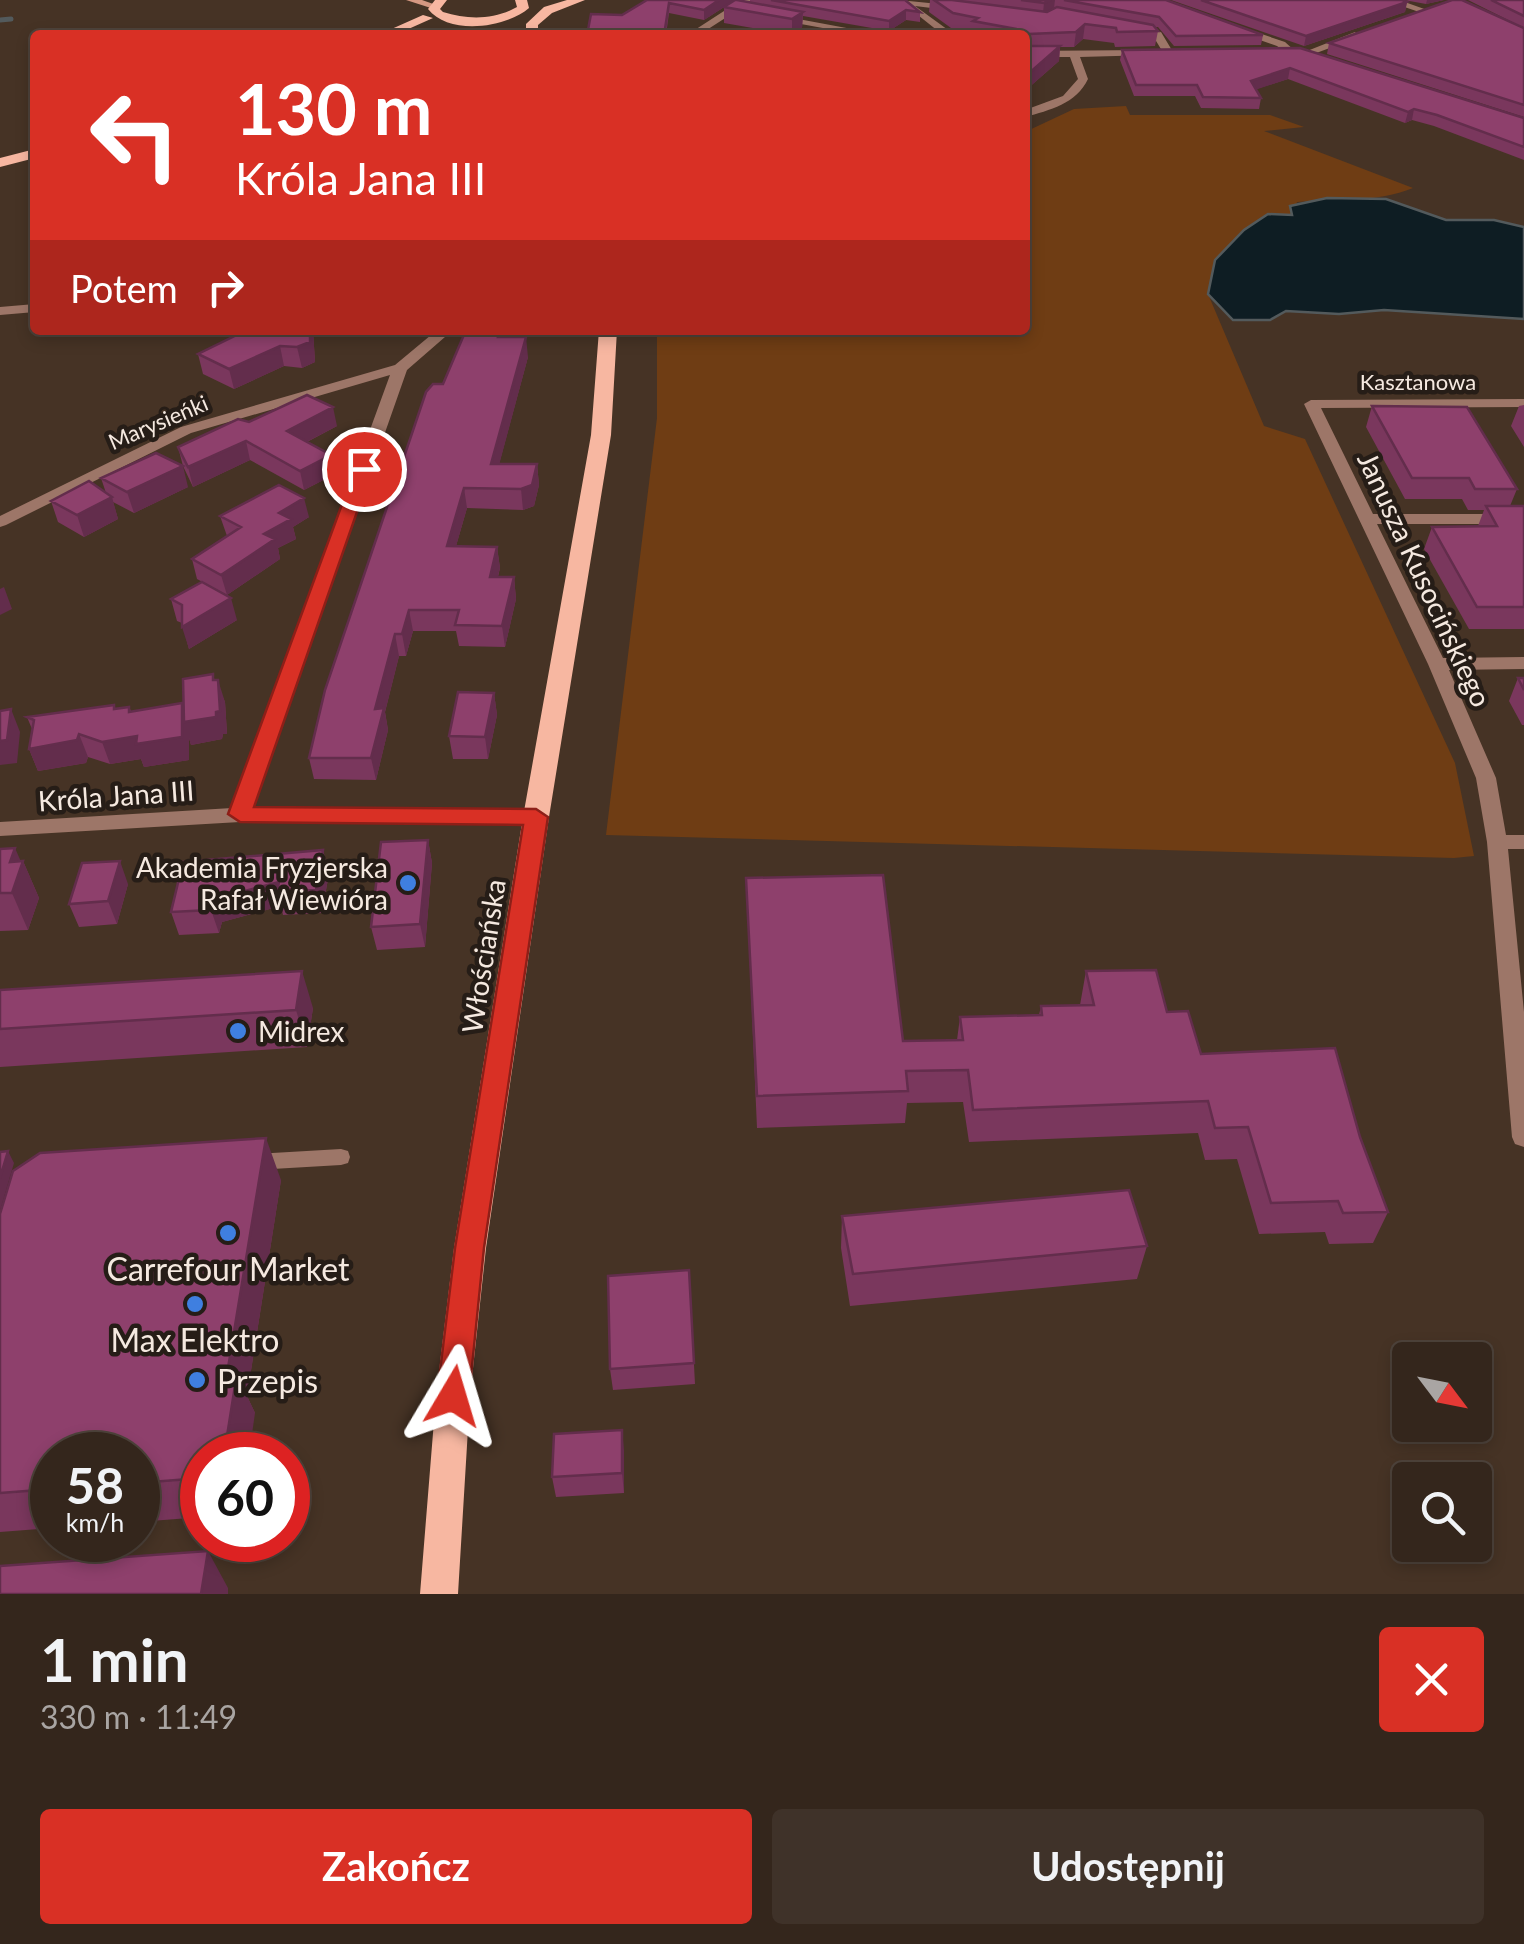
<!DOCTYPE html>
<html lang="pl">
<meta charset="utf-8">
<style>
body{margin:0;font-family:Lato,sans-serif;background:#3f3229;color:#f1f3f6;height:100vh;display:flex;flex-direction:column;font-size:38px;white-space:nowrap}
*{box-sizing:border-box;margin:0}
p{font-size:32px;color:#a9a5a3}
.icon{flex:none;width:55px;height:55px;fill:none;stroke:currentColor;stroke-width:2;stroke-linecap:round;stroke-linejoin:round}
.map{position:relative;height:1594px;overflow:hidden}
.drawer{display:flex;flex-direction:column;background:#34261c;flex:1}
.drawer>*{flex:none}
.banner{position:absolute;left:30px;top:30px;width:1000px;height:305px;border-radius:10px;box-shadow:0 5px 15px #0003,0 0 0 2px #4e433b;background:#d93025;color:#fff;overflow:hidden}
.needle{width:65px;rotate:122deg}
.buttons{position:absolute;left:1392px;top:1342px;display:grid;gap:20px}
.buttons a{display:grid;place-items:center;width:100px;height:100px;border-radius:10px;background:#34261c;box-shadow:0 5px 15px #0003,0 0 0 2px #4e433b;font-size:50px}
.speed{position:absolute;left:30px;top:1432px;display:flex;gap:20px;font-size:50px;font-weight:700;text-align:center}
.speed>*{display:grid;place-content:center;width:130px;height:130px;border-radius:50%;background:#34261c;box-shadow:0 5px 15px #0003,0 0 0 2px #4e433b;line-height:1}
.speed small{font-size:25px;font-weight:400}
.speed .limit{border:15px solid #d22;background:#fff;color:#111}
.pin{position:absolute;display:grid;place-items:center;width:85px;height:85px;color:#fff;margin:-42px;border:5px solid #fff;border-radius:50%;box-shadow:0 2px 10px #0007}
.me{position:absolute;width:110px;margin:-55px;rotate:7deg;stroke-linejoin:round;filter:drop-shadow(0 0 8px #0008)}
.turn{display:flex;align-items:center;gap:35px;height:210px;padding:0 40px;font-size:45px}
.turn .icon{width:130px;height:130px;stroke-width:2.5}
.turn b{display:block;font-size:70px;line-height:85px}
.then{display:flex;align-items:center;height:95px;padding:0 40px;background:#0003;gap:20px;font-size:38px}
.round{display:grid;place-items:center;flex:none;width:105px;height:105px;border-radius:10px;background:#3f3229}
.summary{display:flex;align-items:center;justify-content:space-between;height:170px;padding:0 40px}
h1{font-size:60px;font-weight:700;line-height:75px}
.primary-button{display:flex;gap:20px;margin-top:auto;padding:20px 40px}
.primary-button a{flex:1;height:115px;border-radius:10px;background:#d93025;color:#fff;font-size:40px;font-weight:700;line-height:115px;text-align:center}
.primary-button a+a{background:#3f3229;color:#f1f3f6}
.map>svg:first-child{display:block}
</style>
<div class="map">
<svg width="1524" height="1594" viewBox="0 0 1524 1594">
<rect width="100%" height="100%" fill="#463325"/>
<!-- green -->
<path fill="#6f3d14" d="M1126,106L1130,115H1270L1304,127L1264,131L1413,188C1377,203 1336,199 1297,202L1293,215L1208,294L1264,426L1305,439L1455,763L1474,856L1454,858L606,835L657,418V330H1025V132L1074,109Z"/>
<!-- water -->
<path fill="#0e1d23" stroke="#535a5c" stroke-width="2.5" d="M1327,198L1386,199L1446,220H1494L1524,227V319L1384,310L1339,314L1286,311L1270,320H1233L1208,294L1215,260L1244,230L1268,214L1292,215L1290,206Z"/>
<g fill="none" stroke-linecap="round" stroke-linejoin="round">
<!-- stream -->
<path stroke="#535a5c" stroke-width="5" d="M0,20L11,19"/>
<!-- lane -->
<path fill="#9d7668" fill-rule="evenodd" d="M782,16L868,32L872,34L861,35L779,20Z
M341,1149L348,1151L350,1157L348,1163L341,1165L255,1170L248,1168L246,1162L248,1156L255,1154Z"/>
<!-- street -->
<path fill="#9d7668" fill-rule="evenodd" d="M741,0H753L699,35H687Z
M899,0L959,6L956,11L915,6L955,35H943Z
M1384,0H1399L1430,11L1425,14Z
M1131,26L1161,32L1173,52L1164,54L1153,36L1127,31Z
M1238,26L1285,42L1295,51L1286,53L1277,46L1234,31Z
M1355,32L1359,37L1311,55L1302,53Z
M1148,50L1152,55L1080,57L1088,79C1076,104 1050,110 1025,117V110L1063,96L1078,79L1070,57H1025V51Z
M35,304V312L0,315V307Z
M437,330H453L407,370L253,808L536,810L543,812L546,817L543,822H240L0,836V822L232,808L390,375L191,433L6,525L0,527V516L181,427L395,365Z
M1524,399V407L1321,408L1373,514H1524V524H1377L1443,658L1524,657V669L1449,670L1496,778L1506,835H1524V849H1508L1524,1012V1147L1515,1144L1512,1137L1487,842L1476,778L1428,664L1304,404L1311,400Z"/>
<!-- secondary -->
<path fill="#d69882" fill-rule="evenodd" d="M406,0H422L439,6L434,9Z"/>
<!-- primary -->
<path fill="#f7b7a1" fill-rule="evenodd" d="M435,0H447L440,9L443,12C468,20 494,20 517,7L515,0H527L529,8C506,28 449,36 428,9Z
M567,0H585L552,13L538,25V35H526V24L544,7Z
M423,15L433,18L395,35H378Z
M466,29L471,35H410L416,31Z
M35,149V158L0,167V158Z
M599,330H617L611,435L549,817L486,1248L470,1396L458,1594H420L436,1396L454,1248L523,817L591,435Z"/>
</g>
<!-- wall -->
<path fill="#7a375d" d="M647,0H735L704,20L669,13L666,35H587Z
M750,0H905L920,12V22L906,20L889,31L803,16L802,28L792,35L724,23V7L750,2Z
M930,0H1166L1263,35L1261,45L1174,46L1158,27H1154L1158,31L1155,46L1115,47L1114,43L1083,39L1074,47H1060L1059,61L1026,90L1025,35H972L973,32L951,28L929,12Z
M1171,0H1403L1407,2L1405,12L1304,46Z
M1404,0H1444L1426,4Z
M1468,0H1524V28Z
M1524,28V117L1327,54L1329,43Z
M1300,48L1524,118V160L1434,126L1412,120L1405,123L1288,79L1256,89L1261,98L1259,109L1201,108L1195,96H1134L1120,60L1122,50Z
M247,330H313L315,362L302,368L284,366L234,389L203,374L198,354Z
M500,337L528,357L499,464H537L539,485L534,506L523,510L467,508L456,546L497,547L500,568L498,577H514L516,599L505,647L459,646L456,631H413L406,656H399L385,712L388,730L376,780L314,779L309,758L443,384Z
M1524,405V447L1511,426L1519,406Z
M1372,406L1517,489L1510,506H1524V629H1469L1424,549L1432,527L1478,526L1484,510H1468L1462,499H1405L1366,427Z
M249,422L337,426L307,442L335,474L304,490L250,460L193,487L183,466L178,447Z
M101,478L188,487L134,513L113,502L118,519L84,537L58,522L51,501L106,493Z
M220,516L309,517L293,527L296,539L278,548L280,559L227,595L197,579L192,559L227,536Z
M171,599L237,620L189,649L182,623L177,621Z
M1518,678H1524V725H1522L1509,701Z
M215,680L225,702L227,734H223L222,739L191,745L189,738V760L144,767L141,759L110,764L88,757L86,763L38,771L29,749L32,729L27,717L129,707L131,711L184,708Z
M494,693L497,715L488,759H453L449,736Z
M428,840L432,863L425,947L377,950L371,927Z
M0,849L21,861H23L39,898L28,930L0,931Z
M323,850L329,873L322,913L283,915L281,906L222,922L219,933L179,935L171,912Z
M746,878L903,1041L957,1040L960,1017L1039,1015L1041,1006L1080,1005L1086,971L1167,1012L1201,1054L1360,1137L1388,1212L1373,1243L1329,1244L1325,1232L1259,1234L1237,1159L1205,1160L1198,1133L969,1142L963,1102L907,1103L905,1123L757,1128Z
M128,884L117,924L79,927L69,904Z
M0,990L313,1008L307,1047L0,1067Z
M281,1180L247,1396L255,1413L202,1455V1517L138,1522V1455H52V1528L0,1532V1214Z
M842,1216L1147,1246L1137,1279L850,1306L841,1248Z
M689,1270L695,1384L613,1390L610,1369Z
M624,1450V1493L556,1497L552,1477Z"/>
<!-- shaded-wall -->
<path fill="#632d4c" d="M719,0H735L704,20V10Z
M1051,0H1055L1054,8L1043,13L1044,3Z
M1427,0H1444L1426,4Z
M1407,2L1405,12L1304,46L1306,36Z
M906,10V20L889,31V21Z
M803,12L802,28L792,35V19Z
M1085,24L1083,39L1074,47L1076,32Z
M1060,46L1059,61L1026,90L1027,75Z
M1290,68L1288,79L1249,92L1251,81Z
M1414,109L1412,120L1405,123L1408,112Z
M310,330H313L315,362L302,368L297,347Z
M526,337L528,357L494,484L491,464Z
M280,346L284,366L234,389L229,369Z
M333,407L337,426L291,450L287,431Z
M246,441L250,460L193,487L188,467Z
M331,455L335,474L304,490L300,471Z
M537,464L539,485L534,506L523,510L521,489Z
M183,466L188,487L134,513L127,492Z
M464,488L467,508L450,567L447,546Z
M112,497L118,519L84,537L77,515Z
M304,498L309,517L293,527L296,539L278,548L280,559L227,595L221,575L279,513Z
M497,547L500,568L492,598L490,577Z
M514,577L516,599L505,647L502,626Z
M4,587L12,609L0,615V589Z
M231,598L237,620L189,649L182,627Z
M409,610L413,631L406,656L402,634Z
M395,634L399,656L385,712L388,730L376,780L371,758L375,709Z
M213,674L219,696L218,680L225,702L227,734H223L222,739L191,745L189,738V760L144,767L141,759L110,764L102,742L182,703L188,722L213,680Z
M494,693L497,715L488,759L485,737Z
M11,709L20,732L17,763L0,765V741Z
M79,734L88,757L86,763L38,771L29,749Z
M428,840L432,863L425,947L420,924Z
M15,848L22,864L23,861L39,898L28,930L12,893L10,862Z
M323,850L329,873L322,913L316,890Z
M120,861L128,884L117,924L108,901Z
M279,882L277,892L281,906L222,922L219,933L211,910L214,899Z
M302,971L313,1008L307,1047L296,1010Z
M266,1138L281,1180L247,1396L255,1413L249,1455H224L227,1374Z
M8,1151L14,1163L0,1211V1178Z
M622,1430L624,1450V1493L622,1473Z
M208,1551L228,1588V1594H201Z"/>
<!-- building -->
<path fill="#8e406c" stroke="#632d4c" stroke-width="2.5" d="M647,0H719L704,10L669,3L665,29L633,30L636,35H587L591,14L622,15Z
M735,0H737L803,12L792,19L724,7Z
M771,0H905L920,12L906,10L889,21Z
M934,0H952L1047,12L1057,7L1153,25L1158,31L1117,32L1116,28L1085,24L1076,32L1007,35L1016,29L973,21L978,18L953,13Z
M1021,0H1051L1044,3Z
M1064,0H1166L1263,35L1176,36L1159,17Z
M1201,0H1402L1407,2L1306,36Z
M1452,0H1462L1524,28V105L1329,43Z
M1491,0H1524V16Z
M1025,39L1027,46H1060L1027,75L1025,74Z
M1300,48L1524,118V147L1437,115L1414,109L1408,112L1290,68L1251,81L1261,98L1203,97L1197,85H1136L1122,50Z
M247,330H310V342L297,347L280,346L229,369L198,354Z
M466,330H493L499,333L498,337H526L491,464H537L532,485L521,489L464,488L447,546L497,547L490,577H514L502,626L455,625L459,610H409L402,634H395L375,709L384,708L371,758H309L325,690L426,392L433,384H443Z
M307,395L333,407L287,431L331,455L300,471L246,441L188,467L178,447L238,419L249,422Z
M1372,406L1467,407L1517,489H1475L1469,478H1412Z
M156,453L183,466L127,492L101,478Z
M89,481L112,497L77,515L51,501Z
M279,485L304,498L279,513L291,519L264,534L275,539L221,575L192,559L241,527L220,516Z
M1486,506H1524V607H1477L1432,527L1497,526Z
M202,582L231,598L182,627V605L171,599Z
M213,674V680H218L220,711L216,712V717L184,722L183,679Z
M1518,678H1524V690Z
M458,692L494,693L485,737L449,736Z
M182,703V737L136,744L137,736L102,742L79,734L77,740L29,749L34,720L27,717L114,705V709L129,707V712Z
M11,709L7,740L0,741V711Z
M428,840L420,924L371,927L381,842Z
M15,848L10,862L23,861L12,893H0V849Z
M323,850L316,890L277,892L279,882L214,899L211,910L171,912L183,862Z
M120,861L108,901L69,904L82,863Z
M883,875L903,1041L963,1040L960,1017L1042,1015L1041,1006L1094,1005L1086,971L1156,970L1167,1012L1188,1011L1201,1054L1335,1048L1360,1137L1388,1212L1343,1213L1338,1201L1271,1203L1248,1127L1215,1128L1208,1101L973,1110L968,1070L906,1071L908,1091L757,1096L746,878Z
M302,971L296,1010L0,1029V990Z
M266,1138L227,1374L237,1373L224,1455H202V1478L138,1483V1455H52V1489L0,1493V1214L13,1171L40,1153Z
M8,1151L0,1178V1152Z
M1129,1190L1147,1246L853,1274L842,1216Z
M689,1270L694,1363L610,1369L608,1276Z
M622,1430V1473L552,1477L554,1434Z
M208,1551L201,1594H0V1566Z"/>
<!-- route -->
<path fill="#d93025" stroke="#8d1f18" stroke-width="2.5" d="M364,464L372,469L254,807L536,809L548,817L484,1248L469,1396L464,1406L453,1411L442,1406L437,1396L455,1248L523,825L240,822L228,814L355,469Z"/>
<!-- markers -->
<g fill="#3f7fe0" stroke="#261d17" stroke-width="4">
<circle cx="408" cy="883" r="10"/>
<circle cx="238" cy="1031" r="10"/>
<circle cx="228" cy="1233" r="10"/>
<circle cx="195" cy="1304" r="10"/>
<circle cx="197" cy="1380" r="10"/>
</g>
<g text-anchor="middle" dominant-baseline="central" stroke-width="9" stroke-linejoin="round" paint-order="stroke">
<!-- far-street labels -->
<g font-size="22" fill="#f5e9e0" stroke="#261d17">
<text x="1418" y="381">Kasztanowa</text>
<text transform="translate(158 422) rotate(-23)">Marysieńki</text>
</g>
<!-- street labels -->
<g font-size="28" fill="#f5e9e0" stroke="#261d17">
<text transform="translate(1425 579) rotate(65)">Janusza Kusocińskiego</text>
<text transform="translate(116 795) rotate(-4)">Króla Jana III</text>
<text transform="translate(483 956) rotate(-81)">Włościańska</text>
</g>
<!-- poi labels -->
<g font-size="28" fill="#f5e9e0" stroke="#261d17" text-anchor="end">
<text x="388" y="867">Akademia Fryzjerska<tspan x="388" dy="32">Rafał Wiewióra</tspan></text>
<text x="258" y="1031" text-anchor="start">Midrex</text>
</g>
<!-- near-poi labels -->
<g font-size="32" fill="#f5e9e0" stroke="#261d17">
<text x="228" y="1268">Carrefour Market</text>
<text x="195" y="1339">Max Elektro</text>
<text x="217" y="1380" text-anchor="start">Przepis</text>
</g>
</g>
</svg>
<div class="buttons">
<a><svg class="needle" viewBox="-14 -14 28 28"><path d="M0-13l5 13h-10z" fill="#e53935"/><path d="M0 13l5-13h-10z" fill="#a9a5a3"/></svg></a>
<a><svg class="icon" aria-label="search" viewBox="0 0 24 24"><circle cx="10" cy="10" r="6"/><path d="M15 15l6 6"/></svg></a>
</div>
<div class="speed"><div>58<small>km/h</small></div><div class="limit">60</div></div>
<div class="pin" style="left:364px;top:469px;background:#d93025"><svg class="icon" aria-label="arrive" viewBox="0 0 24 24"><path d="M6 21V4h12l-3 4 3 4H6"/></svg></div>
<svg class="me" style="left:453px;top:1396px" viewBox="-20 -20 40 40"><path d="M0-17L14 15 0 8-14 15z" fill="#d93025" stroke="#fff" stroke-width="4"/></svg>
<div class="banner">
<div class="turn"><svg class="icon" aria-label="left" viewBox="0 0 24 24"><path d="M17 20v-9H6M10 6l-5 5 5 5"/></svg><div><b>130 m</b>Króla Jana III</div></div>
<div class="then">Potem<svg class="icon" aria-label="right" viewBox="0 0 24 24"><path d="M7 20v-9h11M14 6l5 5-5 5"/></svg></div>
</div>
</div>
<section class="drawer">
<div class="summary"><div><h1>1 min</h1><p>330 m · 11:49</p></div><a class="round" style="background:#d93025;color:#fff"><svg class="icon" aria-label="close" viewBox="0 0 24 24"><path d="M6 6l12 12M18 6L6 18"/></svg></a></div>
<div class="primary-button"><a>Zakończ</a><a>Udostępnij</a></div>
</section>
